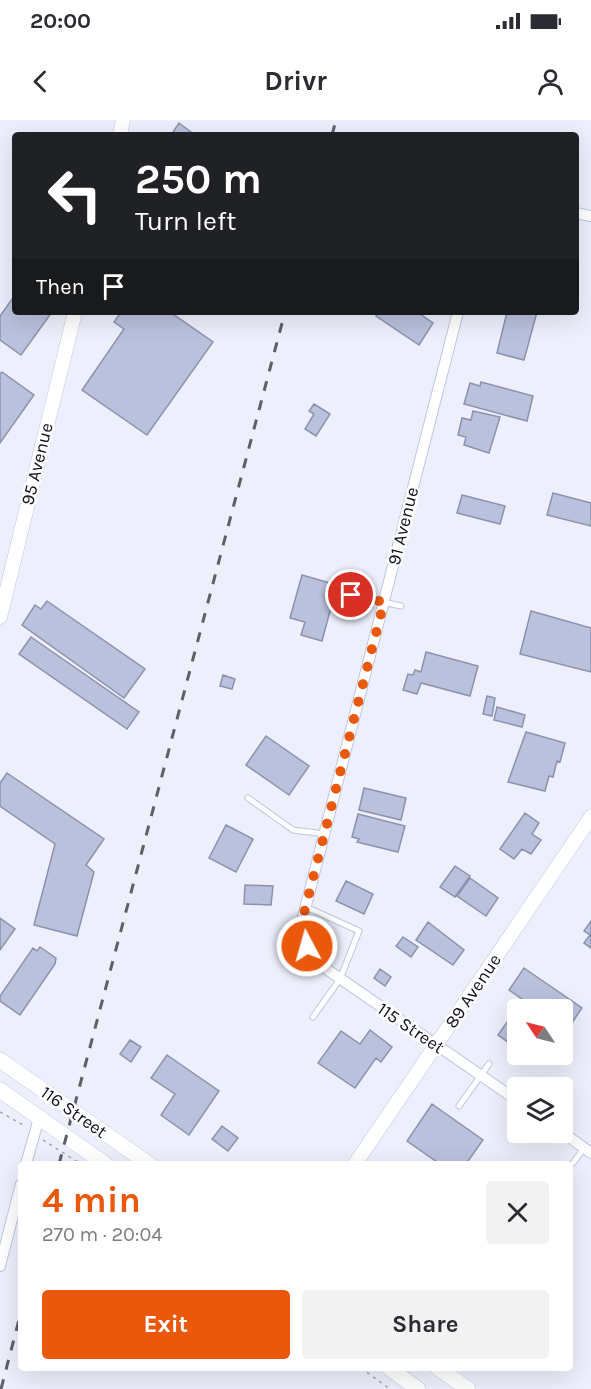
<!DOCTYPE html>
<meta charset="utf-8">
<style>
body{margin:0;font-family:Karla,sans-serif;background:#f2f2f3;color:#2b2b33;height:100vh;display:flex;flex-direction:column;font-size:22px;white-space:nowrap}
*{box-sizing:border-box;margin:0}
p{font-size:20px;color:#7c7c81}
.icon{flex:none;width:33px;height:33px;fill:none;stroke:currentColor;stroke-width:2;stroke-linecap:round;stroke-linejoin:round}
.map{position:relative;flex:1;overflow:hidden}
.drawer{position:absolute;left:18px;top:1041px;width:555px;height:210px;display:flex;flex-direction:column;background:#fff;border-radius:6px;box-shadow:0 6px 24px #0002}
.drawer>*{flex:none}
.guide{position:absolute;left:12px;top:12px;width:567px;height:183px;border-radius:6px;box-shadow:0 6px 24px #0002;background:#202124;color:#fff;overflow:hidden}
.needle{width:39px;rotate:305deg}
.tools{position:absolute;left:507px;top:879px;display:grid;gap:12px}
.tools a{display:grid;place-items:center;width:66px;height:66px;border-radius:6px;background:#fff;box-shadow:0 6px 24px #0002;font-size:30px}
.pin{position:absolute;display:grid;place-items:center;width:51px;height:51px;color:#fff;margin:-26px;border:3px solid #fff;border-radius:50%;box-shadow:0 2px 6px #0007}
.me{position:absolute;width:66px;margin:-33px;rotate:354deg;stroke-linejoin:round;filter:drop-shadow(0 0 4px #0008)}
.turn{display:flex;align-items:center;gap:21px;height:126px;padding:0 24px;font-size:27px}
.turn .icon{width:78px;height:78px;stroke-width:2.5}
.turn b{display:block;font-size:42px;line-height:51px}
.then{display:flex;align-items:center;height:57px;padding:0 24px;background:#0003;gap:12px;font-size:22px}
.round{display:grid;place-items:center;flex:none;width:63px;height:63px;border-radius:6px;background:#f2f2f3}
.overview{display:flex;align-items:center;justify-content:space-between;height:102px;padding:0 24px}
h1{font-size:36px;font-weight:700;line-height:45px;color:#ea580c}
.primary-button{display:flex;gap:12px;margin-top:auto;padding:12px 24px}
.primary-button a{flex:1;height:69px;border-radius:6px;background:#ea580c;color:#fff;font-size:24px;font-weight:700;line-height:69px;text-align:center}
.primary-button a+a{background:#f2f2f3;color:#2b2b33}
.status{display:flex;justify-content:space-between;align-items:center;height:42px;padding:0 30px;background:#fff;direction:ltr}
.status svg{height:16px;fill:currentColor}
header{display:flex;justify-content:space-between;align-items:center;height:78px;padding:0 24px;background:#fff;font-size:27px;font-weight:700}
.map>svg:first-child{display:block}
</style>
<div class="status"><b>20:00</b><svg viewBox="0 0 49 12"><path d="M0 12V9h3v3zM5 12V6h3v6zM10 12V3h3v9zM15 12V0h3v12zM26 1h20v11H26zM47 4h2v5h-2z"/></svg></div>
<header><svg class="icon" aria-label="back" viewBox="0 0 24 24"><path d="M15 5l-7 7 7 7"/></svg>Drivr<svg class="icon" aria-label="person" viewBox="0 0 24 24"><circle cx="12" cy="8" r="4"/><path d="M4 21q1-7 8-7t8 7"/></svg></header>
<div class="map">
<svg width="591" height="1269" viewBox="0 0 591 1269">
<rect width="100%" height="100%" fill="#edf0fc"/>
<!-- building -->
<path fill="#bac1dd" stroke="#8b92ad" stroke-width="1.5" d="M179,3L195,15H171Z
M15,175V192H52L21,235L0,220V196Z
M121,192H170L213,222L147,315L82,270L124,209L114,202Z
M379,192H417L433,203L419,225L376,196Z
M507,192H537L524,240L497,233Z
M2,252L34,275L0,323V254Z
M481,262L533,276L527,301L464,284L470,263L480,266Z
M314,284L330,294L316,316L305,309L314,294L309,291Z
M473,291L500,297L489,333L464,325L466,317L458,315L462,298L471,300Z
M553,373L591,383V406L547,395Z
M462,375L505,386L500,404L457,393Z
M302,455L337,465L322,521L301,515L305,502L290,498Z
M47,481L145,549L124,578L22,505L35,485L41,489Z
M531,491L591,508V552L520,534Z
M31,517L139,592L127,609L19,534Z
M426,532L478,546L470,576L421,563L417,574L403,570L408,554L413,555L415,550L421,552Z
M223,555L235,559L232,569L220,566Z
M487,576L495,578L492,596L483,594Z
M497,587L525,595L522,607L494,600Z
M526,612L565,623L560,642L557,641L553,657L549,656L545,671L508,662Z
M266,616L309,646L289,675L246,645Z
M7,653L104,719L86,745L94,752L77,816L34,805L55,724L0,686V663Z
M364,668L406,678L401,700L359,690Z
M525,693L539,703L532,714L541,720L531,734L522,729L514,739L500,729Z
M358,694L405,706L398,732L357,722L359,719L352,717Z
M226,705L253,719L236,752L209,738Z
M455,746L470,756L455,777L440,767Z
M470,758L498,778L486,796L457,776Z
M346,761L373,774L364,794L336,781Z
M245,765L273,766L271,785L244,784Z
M0,798L15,809L0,830Z
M591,801V828L584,823L590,815L584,811Z
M428,802L464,830L453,845L416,820Z
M403,817L418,827L411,837L396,826Z
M40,827L56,838L55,844L20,895L0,881V876L33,828L37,831Z
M524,848L582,888L567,910L562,907V890H538L509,870Z
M380,849L391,857L385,866L374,858Z
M517,888L519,890L518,923L515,927L498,915Z
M370,910L392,927L381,942L376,938L355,968L318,943L341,911L360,924Z
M130,920L141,927L131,942L120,934Z
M167,935L219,971L189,1015L161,995L175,974L151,958Z
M432,984L483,1020L466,1044H440L407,1021Z
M222,1006L238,1018L228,1031L212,1019Z"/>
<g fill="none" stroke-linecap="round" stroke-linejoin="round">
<!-- service casing -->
<g stroke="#bec5e2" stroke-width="7">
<path id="service" d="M351,475L401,486
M248,678L293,710L325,714
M306,787L359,811L340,859L313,897
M459,986L489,944
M573,1043L584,1028"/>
</g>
<!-- minor casing -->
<g stroke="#bec5e2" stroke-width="12">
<path id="minor" d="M576,93L591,96
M458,192L302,801L307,826L322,846L518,981
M562,1012L591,1033
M26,1044L39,998
M0,1146L21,1064"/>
</g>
<!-- tertiary casing -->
<g stroke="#bec5e2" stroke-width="15">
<path id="tertiary" d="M120,15L123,0
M0,497L75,192
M355,1044L591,697"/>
</g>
<!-- secondary casing -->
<g stroke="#bec5e2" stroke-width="16">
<path id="secondary" d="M0,940L149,1044
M0,970L105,1044
M389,1248L418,1269
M438,1248L468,1269"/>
</g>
<!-- path -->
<path stroke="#a2a5b0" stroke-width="1.5" stroke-dasharray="3 4.5" stroke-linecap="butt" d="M0,992L25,1006
M43,1020L81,1044
M361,1248L390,1269"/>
<!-- service -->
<use href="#service" stroke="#fff" stroke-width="5"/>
<!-- minor -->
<use href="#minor" stroke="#fff" stroke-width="10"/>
<!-- tertiary -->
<use href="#tertiary" stroke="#fff" stroke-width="14"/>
<!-- secondary -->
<use href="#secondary" stroke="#fff" stroke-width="15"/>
<!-- rail -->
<path stroke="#5d5f6a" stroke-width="3" stroke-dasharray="10 10" stroke-linecap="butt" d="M332,15L336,0
M59,1044L285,192
M1,1269L21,1192"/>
</g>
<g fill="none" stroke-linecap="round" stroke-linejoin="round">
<!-- route -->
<path stroke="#ea580c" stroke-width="10" stroke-dasharray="0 18" d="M307,826L302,801L384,482L351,475"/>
</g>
<g text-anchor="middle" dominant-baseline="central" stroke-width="5" stroke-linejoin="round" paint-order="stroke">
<!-- street labels -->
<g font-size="18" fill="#0f111b" stroke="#fff">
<text transform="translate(37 344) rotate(-76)">95 Avenue</text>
<text transform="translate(403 406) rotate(-76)">91 Avenue</text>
<text transform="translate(473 871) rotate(-56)">89 Avenue</text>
<text transform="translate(411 908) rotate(34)">115 Street</text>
<text transform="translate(74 992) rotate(35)">116 Street</text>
</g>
</g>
</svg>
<div class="tools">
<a><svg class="needle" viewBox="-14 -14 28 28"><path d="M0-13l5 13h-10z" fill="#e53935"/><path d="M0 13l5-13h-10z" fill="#7c7c81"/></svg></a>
<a><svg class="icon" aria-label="layers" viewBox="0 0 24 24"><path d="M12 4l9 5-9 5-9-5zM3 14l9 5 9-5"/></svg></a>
</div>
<div class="pin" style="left:351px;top:475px;background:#d93025"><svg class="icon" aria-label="arrive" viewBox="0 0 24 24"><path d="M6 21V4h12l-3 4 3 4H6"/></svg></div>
<svg class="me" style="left:307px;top:826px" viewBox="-20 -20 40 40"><circle r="17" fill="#ea580c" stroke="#fff" stroke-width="3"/><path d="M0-11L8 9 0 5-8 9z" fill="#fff"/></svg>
<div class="guide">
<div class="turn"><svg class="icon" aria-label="left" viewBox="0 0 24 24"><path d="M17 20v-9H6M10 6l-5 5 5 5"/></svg><div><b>250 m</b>Turn left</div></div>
<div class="then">Then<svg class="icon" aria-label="arrive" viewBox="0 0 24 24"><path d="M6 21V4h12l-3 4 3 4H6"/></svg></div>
</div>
<section class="drawer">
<div class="overview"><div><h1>4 min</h1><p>270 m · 20:04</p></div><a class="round"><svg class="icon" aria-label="close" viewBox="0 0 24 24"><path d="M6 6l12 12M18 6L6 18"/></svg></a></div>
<div class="primary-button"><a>Exit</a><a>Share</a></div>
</section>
</div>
